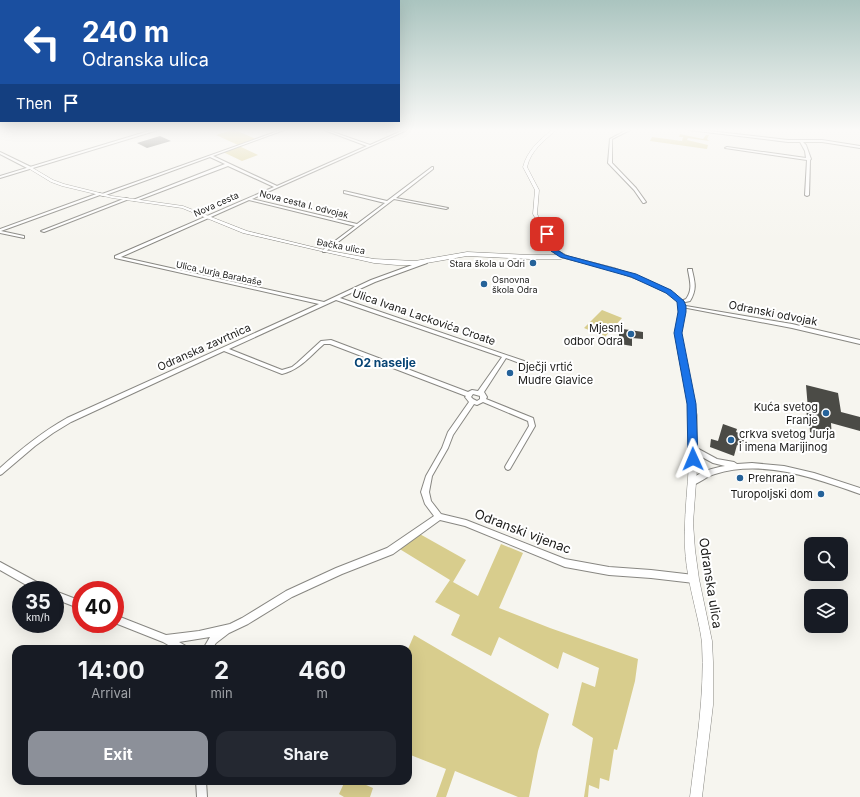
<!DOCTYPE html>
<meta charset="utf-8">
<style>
body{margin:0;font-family:Inter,sans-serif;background:#242831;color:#f1f3f6;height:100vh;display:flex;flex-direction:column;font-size:15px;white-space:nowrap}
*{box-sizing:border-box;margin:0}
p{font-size:13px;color:#9ea1a6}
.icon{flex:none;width:22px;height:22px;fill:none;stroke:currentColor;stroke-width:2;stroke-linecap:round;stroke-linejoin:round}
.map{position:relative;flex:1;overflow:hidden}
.side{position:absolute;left:12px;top:645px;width:400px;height:140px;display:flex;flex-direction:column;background:#171b24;border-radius:12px;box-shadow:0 4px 16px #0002}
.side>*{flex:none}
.banner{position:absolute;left:0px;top:0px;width:400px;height:122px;box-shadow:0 4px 16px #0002;background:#1a4fa0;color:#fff;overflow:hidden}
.fabs{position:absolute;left:804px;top:537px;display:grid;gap:8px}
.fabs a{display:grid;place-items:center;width:44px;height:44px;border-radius:8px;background:#171b24;box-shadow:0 4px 16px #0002;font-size:20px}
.speed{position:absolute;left:12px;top:581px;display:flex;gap:8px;font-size:20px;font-weight:700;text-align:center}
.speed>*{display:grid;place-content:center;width:52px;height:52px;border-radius:50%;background:#171b24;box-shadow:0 4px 16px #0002;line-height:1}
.speed small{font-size:10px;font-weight:400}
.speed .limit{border:6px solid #d22;background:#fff;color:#111}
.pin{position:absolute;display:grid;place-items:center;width:34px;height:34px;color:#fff;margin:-17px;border-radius:8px;box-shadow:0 2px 6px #0006}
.me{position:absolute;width:44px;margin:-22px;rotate:359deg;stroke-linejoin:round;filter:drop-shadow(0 0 3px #0008)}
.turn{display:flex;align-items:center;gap:14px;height:84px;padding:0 16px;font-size:18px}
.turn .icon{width:52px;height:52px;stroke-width:2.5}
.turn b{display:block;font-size:28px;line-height:34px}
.then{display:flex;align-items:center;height:38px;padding:0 16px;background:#0003;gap:8px;font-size:15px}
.eta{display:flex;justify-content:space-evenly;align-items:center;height:68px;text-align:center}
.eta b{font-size:24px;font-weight:700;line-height:28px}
.primary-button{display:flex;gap:8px;margin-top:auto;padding:8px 16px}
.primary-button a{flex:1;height:46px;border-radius:12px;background:#8c9099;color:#fff;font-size:16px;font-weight:700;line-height:46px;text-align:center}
.primary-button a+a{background:#242831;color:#f1f3f6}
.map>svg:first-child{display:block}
</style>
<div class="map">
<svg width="860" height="797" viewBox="0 0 860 797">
<rect width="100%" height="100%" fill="#f6f5ef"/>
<!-- green -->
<path fill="#d8cd8d" d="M232,130H235L256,139L238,145L216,135Z
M680,134L703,139L706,135H709L707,139L709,141L688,138L687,140L708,145L707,149L650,141L652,137L682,141L683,137H679Z
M239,146L258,155L242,161L223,152Z
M602,310L622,318L605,337L584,328Z
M418,533L466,560L453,582L478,596L501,544L523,553L499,608L550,628L638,659L635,681L617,750L614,749L609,781L600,778L599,789L589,785L588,797H584L593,738L572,725L582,682L595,687L599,668L563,652L558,669L499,637L491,656L451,635L460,615L435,602L450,580L398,548Z
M414,635L549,714L538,751L529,797H518L455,771L446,797H436L446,769L408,754V649Z
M345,781H357L373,788L370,797H344L339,794Z"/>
<!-- building -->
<path fill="#4b4b46" d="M160,136L171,141L147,148L137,143Z
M623,329L643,332V339L632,338V346L614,343V336L619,337V330Z
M806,385L838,393L841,412L860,417V431L831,423L832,439L824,436L825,439L816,437V434L810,432L809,417H807L806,408L808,409Z
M723,424L737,429L736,432L745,435L742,447L737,445L734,456L710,447L711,439L718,441Z"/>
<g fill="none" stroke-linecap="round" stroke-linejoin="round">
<!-- minor casing -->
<g stroke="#888782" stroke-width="2">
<path id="minor" d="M281,130H284L213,156L277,186L367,146L324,130H327L370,145L404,130H407L252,199L357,224L385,203L344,193V191L387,201L432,167H433V169L396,198L448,208L446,209L394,199L325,252H323V250L355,226L249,200L121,257L324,302L371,280L423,261H427V263L375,282L340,298L524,361L525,362L524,363L522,364L506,358L484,392L487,397L486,399L533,418L535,426L510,469L508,470L506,469L505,467L506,465L529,426L528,421L483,402L477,405L474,404L453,435L448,448L432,476L429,492L431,501L441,514L466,520L565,559L609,567L651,570L694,575L697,576L698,579L697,582L694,583L651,578L609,575L565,567L465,526L440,520L393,554L342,574L292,597L248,624L229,633L216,643L212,649H203L210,637L179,642L186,646L187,649H175L163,642L115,623V615L166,635L199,631L230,624L242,618L286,591L336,568L387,548L434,516L425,504L421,492L426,476L442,448L448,432L469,402L465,397L466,396L330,344H324C310,356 301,369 282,374L224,351L71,422L53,433L35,446L2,474L0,475V468C21,449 42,432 67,418L319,304L115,258V256L274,187L228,166L136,201L133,200L225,164L210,157L103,196L100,195L1,231L24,236V238L0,233V229L99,193L102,194ZM336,300L502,357L478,391L472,390L468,392L331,340L321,341L297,363L292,367L282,370L229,349ZM473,394L480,396V399L477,401L473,399L471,397Z
M627,130H630L612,139V163L636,188L646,202L644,203H643L634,190L608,163L610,139Z
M799,140H801L806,145L811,159L810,160L809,195L807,196L805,195L807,160L725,148L727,147L806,158L805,151Z
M0,152L31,167L32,168L29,169L0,154Z
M126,198L129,199L44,232L41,231Z
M688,269H692V270C695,283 697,289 690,301L681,303L679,302L686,299C693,290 690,281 688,270Z
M680,305L792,324L860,340V344L792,328L682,307H680Z
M693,446L717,459L734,462L737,464L752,463L784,466L814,473L860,488V494C814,478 763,459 715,474C707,476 701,482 693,485L691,484L690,482C697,472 713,468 725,466L713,463L691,451L690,449L691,447Z
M0,562L46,587L47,590H35L0,570Z
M55,591L81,601V609L55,599Z
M196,781H206L207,797H197Z"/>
</g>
<!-- tertiary casing -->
<g stroke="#888782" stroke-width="1">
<path id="tertiary" d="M552,130H556C544,141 531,150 527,167L539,190L537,214L557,250L568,256L615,268L648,280L676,294L685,304V312L681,329L682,341L693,394L697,415V469L693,523L695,550L699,579L712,641L713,662V705L702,797H690C696,746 705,695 702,643C701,634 699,625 697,616C692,594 686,571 685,548C683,503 693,459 689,415C687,389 679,365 676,340C674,328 679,317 679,304L672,296L644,282L611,270L563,258L561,259H530L467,256L415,265H397L374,263L325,252L243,233L182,208L112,198L62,186L51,182L28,168L31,167L53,180L64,184L112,196L183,206L247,231L325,250L374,259L415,261L467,252L530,255H559L553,251L533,214L535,190L523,167C527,151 539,140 552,130Z"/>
</g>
<!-- secondary casing -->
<g stroke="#888782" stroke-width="2">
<path id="secondary" d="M152,130H158L0,178V176Z
M689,130H700L788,140H822L860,146V148L822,142H788Z"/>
</g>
<!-- minor -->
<use href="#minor" fill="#fff" fill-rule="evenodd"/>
<!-- tertiary -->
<use href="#tertiary" fill="#fff" fill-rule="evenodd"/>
<!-- secondary -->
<use href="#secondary" fill="#fff" fill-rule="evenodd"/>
</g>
<!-- sky -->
<linearGradient id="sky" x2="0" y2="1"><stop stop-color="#aac4bf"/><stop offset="0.54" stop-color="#fbfaf8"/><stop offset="1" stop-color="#fbfaf8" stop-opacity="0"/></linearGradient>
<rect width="860" height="241" fill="url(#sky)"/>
<!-- route -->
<path fill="#1a73e8" stroke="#114b97" d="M544,233H549L556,249L565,255L636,274L671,290L684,301L686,306V312L682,333L696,404L698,459L697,462H690L688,459L687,404L674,333L678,312L677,302L666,293L631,277L560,257L551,251L544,234Z"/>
<!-- markers -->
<g fill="#256299" stroke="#fff" stroke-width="1.5">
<circle cx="533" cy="263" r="4"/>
<circle cx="484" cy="284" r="4"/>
<circle cx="631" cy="334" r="4"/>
<circle cx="510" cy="373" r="4"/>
<circle cx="826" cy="413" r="4"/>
<circle cx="731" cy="440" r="4"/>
<circle cx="740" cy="478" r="4"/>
<circle cx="821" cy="494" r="4"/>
</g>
<g text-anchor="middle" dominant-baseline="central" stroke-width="4" stroke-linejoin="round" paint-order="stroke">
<!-- far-street labels -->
<g font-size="9" fill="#1c1c1a" stroke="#fff">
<text transform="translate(216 204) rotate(-24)">Nova cesta</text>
<text transform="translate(304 204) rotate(14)">Nova cesta I. odvojak</text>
<text transform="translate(341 246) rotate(11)">Đačka ulica</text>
<text transform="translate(219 273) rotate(12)">Ulica Jurja Barabaše</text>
</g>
<!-- far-poi labels -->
<g font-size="9" fill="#1c1c1a" stroke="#fff" text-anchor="end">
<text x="525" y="263">Stara škola u Odri</text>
<text x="492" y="279" text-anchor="start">Osnovna<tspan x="492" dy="10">škola Odra</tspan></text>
</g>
<!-- street labels -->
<g font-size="11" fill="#1c1c1a" stroke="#fff">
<text transform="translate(773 313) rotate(11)">Odranski odvojak</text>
<text transform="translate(424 317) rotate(19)">Ulica Ivana Lackovića Croate</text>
<text transform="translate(204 347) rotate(-24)">Odranska zavrtnica</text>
</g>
<!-- poi labels -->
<g font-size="11" fill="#1c1c1a" stroke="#fff" text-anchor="end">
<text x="623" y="328">Mjesni<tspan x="623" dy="13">odbor Odra</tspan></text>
<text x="518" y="367" text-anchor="start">Dječji vrtić<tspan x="518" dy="13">Mudre Glavice</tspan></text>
<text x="818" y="407">Kuća svetog<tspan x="818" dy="13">Franje</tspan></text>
<text x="739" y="434" text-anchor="start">crkva svetog Jurja<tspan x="739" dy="13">i imena Marijinog</tspan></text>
<text x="748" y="478" text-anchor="start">Prehrana</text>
<text x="813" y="494">Turopoljski dom</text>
</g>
<!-- neighbourhood labels -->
<g font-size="12" font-weight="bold" fill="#074474" stroke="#fff">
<text x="385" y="362">O2 naselje</text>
</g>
<!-- near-street labels -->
<g font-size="13" fill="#1c1c1a" stroke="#fff">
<text transform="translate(523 531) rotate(21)">Odranski vijenac</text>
<text transform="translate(711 583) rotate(81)">Odranska ulica</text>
</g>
</g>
</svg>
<div class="fabs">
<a><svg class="icon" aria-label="search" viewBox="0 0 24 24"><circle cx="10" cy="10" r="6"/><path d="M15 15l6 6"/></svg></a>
<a><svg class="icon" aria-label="layers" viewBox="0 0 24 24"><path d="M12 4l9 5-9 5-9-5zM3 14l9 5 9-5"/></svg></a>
</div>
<div class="speed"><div>35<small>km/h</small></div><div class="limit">40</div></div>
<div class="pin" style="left:547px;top:234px;background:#d93025"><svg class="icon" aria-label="arrive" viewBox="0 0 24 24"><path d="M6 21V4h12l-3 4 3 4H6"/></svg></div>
<svg class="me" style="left:693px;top:459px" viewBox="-20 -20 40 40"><path d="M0-17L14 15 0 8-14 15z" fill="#1a73e8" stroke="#fff" stroke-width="4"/></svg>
<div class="banner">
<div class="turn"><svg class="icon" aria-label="left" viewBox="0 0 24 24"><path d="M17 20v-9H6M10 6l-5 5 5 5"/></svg><div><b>240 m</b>Odranska ulica</div></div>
<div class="then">Then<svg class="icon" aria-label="arrive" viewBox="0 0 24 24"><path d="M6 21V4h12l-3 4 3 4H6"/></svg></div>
</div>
<section class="side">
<div class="eta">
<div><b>14:00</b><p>Arrival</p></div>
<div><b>2</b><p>min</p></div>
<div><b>460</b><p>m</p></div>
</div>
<div class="primary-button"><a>Exit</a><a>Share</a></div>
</section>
</div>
